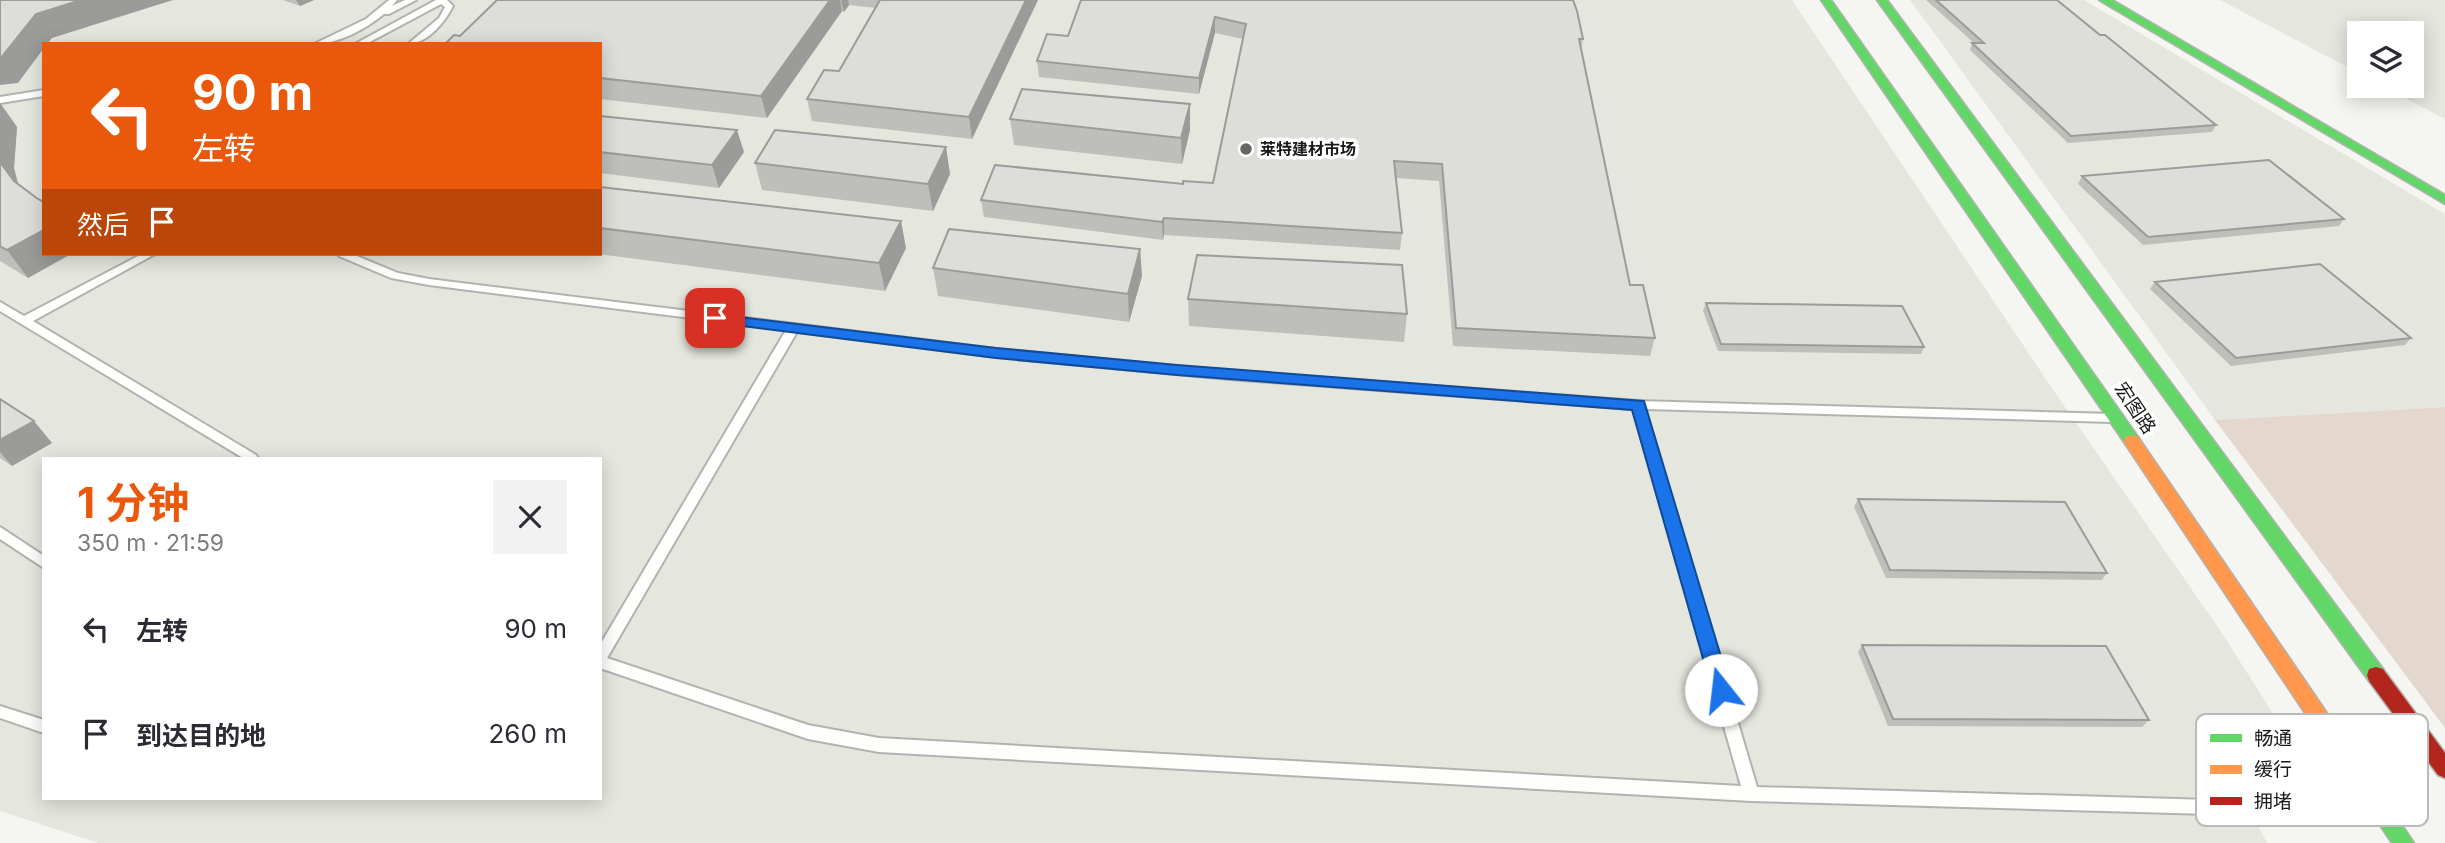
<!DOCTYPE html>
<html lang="zh">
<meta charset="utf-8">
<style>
body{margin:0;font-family:Inter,"Noto Sans SC",sans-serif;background:#f2f2f3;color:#2b2b33;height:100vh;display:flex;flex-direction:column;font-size:26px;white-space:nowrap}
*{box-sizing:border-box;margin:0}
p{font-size:23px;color:#7c7c81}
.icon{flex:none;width:38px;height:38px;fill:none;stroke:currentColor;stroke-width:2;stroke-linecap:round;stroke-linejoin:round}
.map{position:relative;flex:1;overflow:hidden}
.panel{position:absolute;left:42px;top:457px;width:560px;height:343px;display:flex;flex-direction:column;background:#fff;border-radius:0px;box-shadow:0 4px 18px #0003}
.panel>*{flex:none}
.hud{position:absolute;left:42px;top:42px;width:560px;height:214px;border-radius:0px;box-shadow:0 4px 18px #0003;background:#ea580c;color:#fff;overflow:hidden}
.tools{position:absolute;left:2347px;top:21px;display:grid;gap:14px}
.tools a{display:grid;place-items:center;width:77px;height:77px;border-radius:0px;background:#fff;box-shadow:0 4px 18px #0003;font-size:35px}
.pin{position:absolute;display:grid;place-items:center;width:60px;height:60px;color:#fff;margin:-30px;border-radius:14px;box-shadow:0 4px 10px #0006}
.me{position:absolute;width:77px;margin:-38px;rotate:344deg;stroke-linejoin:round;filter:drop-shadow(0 0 5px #0008)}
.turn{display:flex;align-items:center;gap:24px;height:147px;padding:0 35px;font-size:32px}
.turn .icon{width:91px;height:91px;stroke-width:2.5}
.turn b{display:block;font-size:49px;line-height:60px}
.then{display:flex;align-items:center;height:66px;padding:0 35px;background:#0003;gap:14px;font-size:26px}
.round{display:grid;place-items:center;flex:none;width:74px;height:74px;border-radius:0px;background:#f2f2f3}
.overview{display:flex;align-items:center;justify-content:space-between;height:119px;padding:0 35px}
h1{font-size:42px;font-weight:700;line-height:52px;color:#ea580c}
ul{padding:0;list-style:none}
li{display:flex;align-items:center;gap:21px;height:105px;padding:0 35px}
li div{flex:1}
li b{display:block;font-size:26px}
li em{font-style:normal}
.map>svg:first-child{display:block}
</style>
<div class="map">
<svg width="2445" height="843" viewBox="0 0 2445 843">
<rect width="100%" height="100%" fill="#f5f6f2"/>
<!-- built -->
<path fill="#e5e7de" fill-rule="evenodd" d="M0,0H1792L2058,397L2220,630L2343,824L2256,822L2267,843H98L0,811ZM44,44H600V254H44ZM44,458H600V798H44Z
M1910,0H2084L2445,214V407L2215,420Z
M2220,0H2445V119L2382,86H2412V33H2359V73Z"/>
<!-- green -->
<path fill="#e4d8ce" d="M2445,407V728L2215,420Z"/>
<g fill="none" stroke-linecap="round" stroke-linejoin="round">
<!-- lane casing -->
<g stroke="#b2b3b0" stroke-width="4">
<path id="lane" d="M389,0H397L392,6L405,0H416L389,14H384C366,29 338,44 314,44L366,19Z
M436,0H447L453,6C445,22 427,44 408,44L439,18L445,7L441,4L366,44H355Z
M44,90V96L0,103V97Z
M142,254H155L33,321L256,455L258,458H243L0,311V302L24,316Z
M338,254H352L398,273L429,279L996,349L1229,371L1638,401L2112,414L2118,418L2112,422L1645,409L1757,787L2317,803L2323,805L2325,810L2323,815L2317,817L1751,801L879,752L808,739L600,668V645L786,330L429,285L391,278L339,256ZM797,332L996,357L1229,379L1633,409L1741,786L879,738L808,725L607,658Z
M0,527L44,556V568L0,539Z
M0,706L44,720V733L0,718Z"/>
</g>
<!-- fast casing -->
<g stroke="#b2b3b0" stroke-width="3">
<path id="fast" d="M1821,0H1831L2138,437L2140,441L2138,445H2126Z
M1877,0H1887L2383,669L2385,675L2383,681L2376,683L2369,681Z
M2099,0H2112L2445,195V204Z
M2324,717L2331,719L2414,843H2392L2317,731L2314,725L2317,719Z"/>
</g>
<!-- slow casing -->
<g stroke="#b2b3b0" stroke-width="3">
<path id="slow" d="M2132,435L2138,437L2331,719L2334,725L2331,731L2324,733L2317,731L2126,445L2124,441L2126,437Z"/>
</g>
<!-- jam casing -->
<g stroke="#b2b3b0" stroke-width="3">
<path id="jam" d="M2376,667L2383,669L2445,753V778L2438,775L2369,681L2367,675L2369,669Z"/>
</g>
<!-- lane -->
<use href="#lane" fill="#fefefd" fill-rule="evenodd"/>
<!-- fast -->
<use href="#fast" fill="#63d668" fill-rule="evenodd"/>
<!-- slow -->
<use href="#slow" fill="#ff974d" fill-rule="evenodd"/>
<!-- jam -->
<use href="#jam" fill="#b3261e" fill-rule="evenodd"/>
</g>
<!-- wall -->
<path fill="#bebebb" d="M283,0H314L300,6Z
M497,0H1038L972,139L812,121L807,99L839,71L876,8L849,5L844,12L842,11L767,118L600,99V44L460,36Z
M1081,0L1583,39L1581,49L1630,285L1655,338L1650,356L1453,346L1439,181L1396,178L1402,233L1400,250L1164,235L1163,240L984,217L981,200L1183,184L1213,183L1243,39L1215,33L1199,94L1039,77L1037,61L1068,36Z
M1926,0H2057L2216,125L2212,132L2068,143L1970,50L1972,43H1974Z
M0,103L17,127L14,168L18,184L44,254H71L28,278L0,261Z
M600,116L744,152L719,188L600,173Z
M1010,119L1190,130L1182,164L1014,145Z
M755,163L950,174L933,211L762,190Z
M2082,176L2344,219L2339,226L2143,245L2078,184Z
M600,187L906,248L885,291L598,254H600Z
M1140,249L1142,276L1129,322L938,296L933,268Z
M2155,282L2411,338L2405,345L2231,366L2150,289Z
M1188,299L1407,314L1404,342L1189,326Z
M1706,303L1924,347L1921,354L1718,351L1703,311Z
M0,399L52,443L12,466L0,458Z
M1858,499L2107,573L2102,580L1886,578L1854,507Z
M1862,645L2149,720L2142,727L1888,726L1858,652Z"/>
<!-- shaded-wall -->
<path fill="#9b9b99" d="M81,0H173L52,38L47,44H44V48L18,83L0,85V59L36,14Z
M296,0H314L300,6Z
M830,0H840L842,11L767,118L761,96Z
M841,0H848L849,5L844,12Z
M1026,0H1038L972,139L969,117Z
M1215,17V33L1199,94V78Z
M0,103L17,127L14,168L19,188L0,162Z
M1190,104V130L1182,164L1181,138Z
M737,130L744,152L719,188L712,165Z
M946,147L950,174L933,211L928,184Z
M1164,218V235L1163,240L1162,222Z
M901,221L906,248L885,291L879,263Z
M44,230V254H71L28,278L7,250Z
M1140,249L1142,276L1129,322L1128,294Z
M34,421L52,443L12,466L0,452V440Z"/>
<!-- building -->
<path fill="#ddddda" stroke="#9b9b99" stroke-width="2" d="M0,0H81L36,14L0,59Z
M497,0H830L761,96L600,78V44H445L454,35L460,36Z
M880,0H1026L969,117L807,99L824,70L839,71Z
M1081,0H1573L1577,11L1583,39H1579L1630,285H1643L1655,338L1456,328L1442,164L1394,161L1402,233L1164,218L1162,222L981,200L995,165L1183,184V181L1213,183L1246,24L1215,17L1199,78L1037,61L1047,34L1068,36Z
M1936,0H2057L2100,35H2105L2216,125L2071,136L1972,43H1984Z
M1022,89L1190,104L1181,138L1010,119Z
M600,116L737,130L712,165L600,152Z
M775,130L946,147L928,184L755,163Z
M2269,160L2344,219L2148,237L2082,176Z
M0,162L14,181L38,199L44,202V230L7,250L0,246Z
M600,187L901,221L879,263L600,228Z
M949,229L1140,249L1128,294L933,268Z
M1197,255L1402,265L1407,314L1188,299Z
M2320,264L2411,338L2236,358L2155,282Z
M1706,303L1902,306L1924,347L1721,344Z
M0,399L34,421L0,440Z
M1858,499L2065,502L2107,573L1890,570Z
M1862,645L2106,646L2149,720L1893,719Z"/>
<!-- route -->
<path fill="#1a73e8" stroke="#114b97" stroke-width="2" d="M715,314L996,348L1177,365L1644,401L1731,690L1728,696L1721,698L1714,696L1712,690L1632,410L1177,375L996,358L710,322L708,318Z"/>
<!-- markers -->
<circle fill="#666764" stroke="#fff" stroke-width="2.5" cx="1246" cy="149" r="7"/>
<g text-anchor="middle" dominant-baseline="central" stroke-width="7" stroke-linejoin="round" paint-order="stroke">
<!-- far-poi labels -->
<g font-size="16" font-weight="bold" fill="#191a17" stroke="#fff" text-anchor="start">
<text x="1260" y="149">莱特建材市场</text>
</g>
<!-- street labels -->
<g font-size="19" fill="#191a17" stroke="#fff">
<text transform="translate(2135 408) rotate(56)">宏图路</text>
</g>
</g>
<!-- legend -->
<rect x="2196" y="714" width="232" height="112" rx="10" fill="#fff" stroke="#babab9" stroke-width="2"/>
<rect x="2210" y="734" width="32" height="8" fill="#63d668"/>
<rect x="2210" y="765" width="32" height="9" fill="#ff974d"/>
<rect x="2210" y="797" width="32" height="8" fill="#b3261e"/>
<g font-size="19" fill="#191a17">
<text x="2254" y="745">畅通</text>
<text x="2254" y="776">缓行</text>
<text x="2254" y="808">拥堵</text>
</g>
</svg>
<div class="tools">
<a><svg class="icon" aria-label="layers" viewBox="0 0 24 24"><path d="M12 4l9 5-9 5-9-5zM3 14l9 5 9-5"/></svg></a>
</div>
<div class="pin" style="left:715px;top:318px;background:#d93025"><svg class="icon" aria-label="arrive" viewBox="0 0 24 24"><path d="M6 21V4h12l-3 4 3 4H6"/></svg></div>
<svg class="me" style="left:1721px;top:690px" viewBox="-20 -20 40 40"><circle r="19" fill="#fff"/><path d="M0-13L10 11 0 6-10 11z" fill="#1a73e8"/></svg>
<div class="hud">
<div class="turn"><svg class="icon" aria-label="left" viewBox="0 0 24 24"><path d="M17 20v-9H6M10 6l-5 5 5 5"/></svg><div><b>90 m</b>左转</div></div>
<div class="then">然后<svg class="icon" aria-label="arrive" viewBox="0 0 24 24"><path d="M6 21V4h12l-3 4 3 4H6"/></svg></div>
</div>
<section class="panel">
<div class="overview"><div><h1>1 分钟</h1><p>350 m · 21:59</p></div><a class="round"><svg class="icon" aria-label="close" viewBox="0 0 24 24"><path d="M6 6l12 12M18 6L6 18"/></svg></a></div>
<ul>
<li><svg class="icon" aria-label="left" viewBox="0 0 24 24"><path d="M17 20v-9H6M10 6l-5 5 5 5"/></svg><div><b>左转</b></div><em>90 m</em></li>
<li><svg class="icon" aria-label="arrive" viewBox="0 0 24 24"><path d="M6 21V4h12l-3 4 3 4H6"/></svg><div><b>到达目的地</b></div><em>260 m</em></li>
</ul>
</section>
</div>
